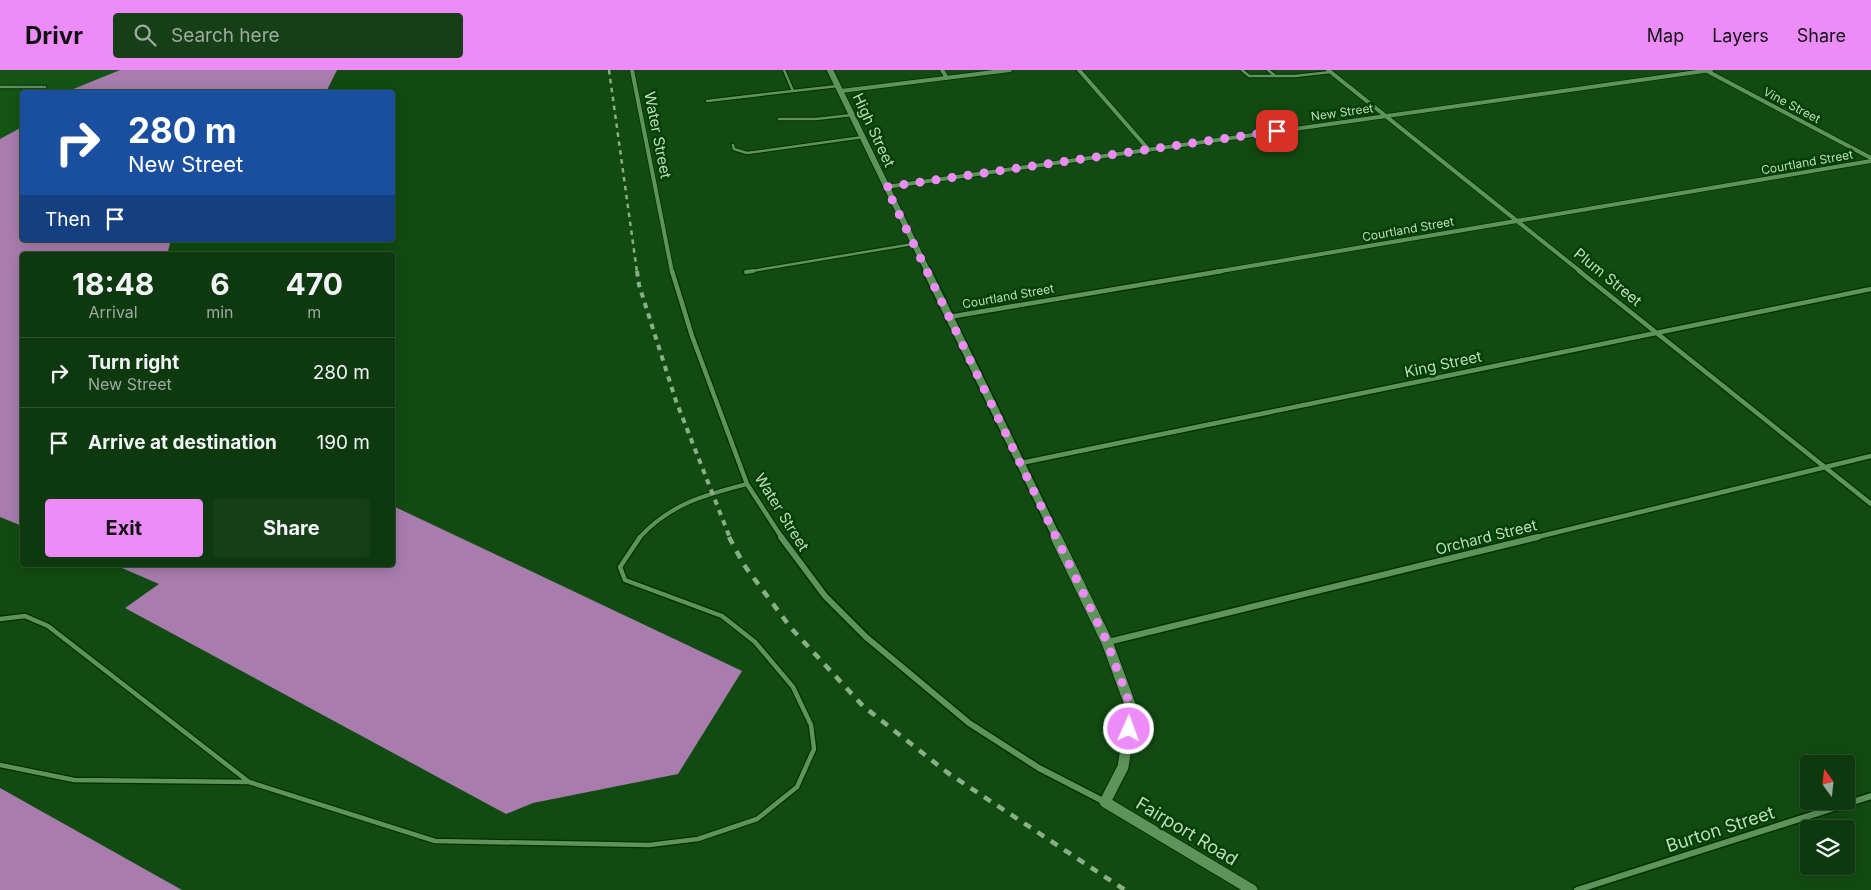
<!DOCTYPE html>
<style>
body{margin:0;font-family:Inter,sans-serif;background:#173f17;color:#f1f3f6;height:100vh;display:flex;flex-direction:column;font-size:19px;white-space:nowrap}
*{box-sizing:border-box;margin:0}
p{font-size:16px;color:#9bac9e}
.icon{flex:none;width:28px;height:28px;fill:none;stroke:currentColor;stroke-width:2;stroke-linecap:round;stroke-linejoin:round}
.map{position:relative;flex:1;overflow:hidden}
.sheet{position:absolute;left:20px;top:182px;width:375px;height:315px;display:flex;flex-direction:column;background:#0e380e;border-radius:5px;box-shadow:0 2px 12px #0003,0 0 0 1px #2e522e}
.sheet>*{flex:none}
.top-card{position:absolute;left:20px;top:20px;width:375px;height:152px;border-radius:5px;box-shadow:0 2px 12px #0003,0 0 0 1px #2e522e;background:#1a4fa0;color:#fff;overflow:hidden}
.needle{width:32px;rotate:345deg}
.controls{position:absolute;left:1800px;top:685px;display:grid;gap:10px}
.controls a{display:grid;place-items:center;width:55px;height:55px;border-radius:5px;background:#0e380e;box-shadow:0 2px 12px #0003,0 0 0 1px #2e522e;font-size:25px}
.pin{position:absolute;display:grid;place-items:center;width:42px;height:42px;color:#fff;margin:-21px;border-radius:10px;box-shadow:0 2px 8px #0006}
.me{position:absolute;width:55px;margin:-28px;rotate:2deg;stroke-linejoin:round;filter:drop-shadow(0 0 4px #0008)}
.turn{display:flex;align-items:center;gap:18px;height:105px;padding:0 25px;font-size:22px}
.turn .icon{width:65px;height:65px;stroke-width:2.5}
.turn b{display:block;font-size:35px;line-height:42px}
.then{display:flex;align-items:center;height:48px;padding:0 25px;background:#0003;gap:10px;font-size:19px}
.eta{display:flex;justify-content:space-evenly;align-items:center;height:85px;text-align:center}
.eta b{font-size:30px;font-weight:700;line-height:35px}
.button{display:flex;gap:10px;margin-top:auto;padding:10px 25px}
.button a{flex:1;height:58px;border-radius:5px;background:#ed8cf9;color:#111;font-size:20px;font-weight:700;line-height:58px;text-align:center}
.button a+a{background:#173f17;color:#f1f3f6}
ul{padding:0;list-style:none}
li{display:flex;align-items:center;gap:15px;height:70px;padding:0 25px;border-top:1px solid #2e522e}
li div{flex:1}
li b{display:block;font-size:19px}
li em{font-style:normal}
header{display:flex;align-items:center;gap:30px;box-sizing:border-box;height:70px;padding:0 25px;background:#ed8cf9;color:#111}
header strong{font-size:24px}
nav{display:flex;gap:28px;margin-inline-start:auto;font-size:18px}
.search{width:350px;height:45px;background:#173f17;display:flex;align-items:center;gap:12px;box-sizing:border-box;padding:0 18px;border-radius:5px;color:#9bac9e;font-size:19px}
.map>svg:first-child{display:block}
</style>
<header>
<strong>Drivr</strong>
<div class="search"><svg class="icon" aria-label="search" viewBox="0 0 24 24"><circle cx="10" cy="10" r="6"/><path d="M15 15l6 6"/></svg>Search here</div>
<nav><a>Map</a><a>Layers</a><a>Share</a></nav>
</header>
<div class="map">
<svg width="1871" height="820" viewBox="0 0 1871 820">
<rect width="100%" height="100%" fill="#124b12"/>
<!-- built -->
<path fill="#145515" d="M0,0H120L66,22H22V57L0,69Z"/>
<!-- water -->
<path fill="#a87cad" d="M120,0H337L326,22H66Z
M22,57V170H171L167,185H22V456L0,447V69Z
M393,436L742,601L678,704L533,733L506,744L125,538L159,514L115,495H392Z
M0,718L182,820H0Z"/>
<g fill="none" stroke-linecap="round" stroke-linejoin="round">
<!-- service-far2 casing -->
<g stroke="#032e04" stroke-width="4.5">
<path id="service-far2" d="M784,0L793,21L838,16
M1242,0L1249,6H1295L1331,2
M1268,0L1274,5
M0,17H45
M707,31L793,21
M779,49H816L852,45
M733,75L734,79L747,83L863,67
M746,202L913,174"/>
</g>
<!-- service-far1 casing -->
<g stroke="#032e04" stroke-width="6">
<path id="service-far1" d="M746,202L753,201
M639,468C670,434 704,425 747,414"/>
</g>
<!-- service casing -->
<g stroke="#032e04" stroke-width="7">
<path id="service" d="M0,549L25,546L48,556L249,712
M0,695L74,710L249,712L435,771L649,775L698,769L757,749L797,717L814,679L811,655L793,617L755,572L722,546L625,510L620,497L640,467"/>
</g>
<!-- minor-far2 casing -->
<g stroke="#032e04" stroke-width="5.5">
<path id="minor-far2" d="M632,0L672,202
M942,0L947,8
M1079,0L1149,80
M1328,0L1581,202
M1707,1L1871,88
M841,21L1010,0
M886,117L1711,0
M1215,202L1871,91"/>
</g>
<!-- minor-far1 casing -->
<g stroke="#032e04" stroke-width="7">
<path id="minor-far1" d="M672,201L692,266L747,414L782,468
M1579,201L1871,434
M949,247L1222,201
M1021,393L1871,219
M1533,468L1871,386"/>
</g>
<!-- minor casing -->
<g stroke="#032e04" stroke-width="9">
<path id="minor" d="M781,467L825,526L866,567L969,653L1039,698L1105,732
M1108,572L1538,467
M1577,820L1871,726"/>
</g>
<!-- tertiary-far2 casing -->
<g stroke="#032e04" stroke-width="8">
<path id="tertiary-far2" d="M830,0L928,202"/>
</g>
<!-- tertiary-far1 casing -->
<g stroke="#032e04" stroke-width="11">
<path id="tertiary-far1" d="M927,201L1057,468"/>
</g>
<!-- tertiary casing -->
<g stroke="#032e04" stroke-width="13">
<path id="tertiary" d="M1056,467L1107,572L1132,640L1123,697L1105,732L1252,820"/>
</g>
<!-- service-far2 -->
<use href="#service-far2" stroke="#5d945a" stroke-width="2.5"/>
<!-- service-far1 -->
<use href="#service-far1" stroke="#5d945a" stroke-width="4"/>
<!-- service -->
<use href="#service" stroke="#5d945a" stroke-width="4.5"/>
<!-- minor-far2 -->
<use href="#minor-far2" stroke="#5d945a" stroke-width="4"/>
<!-- minor-far1 -->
<use href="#minor-far1" stroke="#5d945a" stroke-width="4.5"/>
<!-- minor -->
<use href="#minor" stroke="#5d945a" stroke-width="6"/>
<!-- tertiary-far2 -->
<use href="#tertiary-far2" stroke="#5d945a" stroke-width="6"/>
<!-- tertiary-far1 -->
<use href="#tertiary-far1" stroke="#5d945a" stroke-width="8"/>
<!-- tertiary -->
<use href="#tertiary" stroke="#5d945a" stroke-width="11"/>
<!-- rail-far2 -->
<path stroke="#8aaf88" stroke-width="2.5" stroke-dasharray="4.5 4.5" stroke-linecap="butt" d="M609,0L637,202"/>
<!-- rail-far1 -->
<path stroke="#8aaf88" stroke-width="4" stroke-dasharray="5.5 5.5" stroke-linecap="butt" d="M637,201L639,215L676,331L730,468"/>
<!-- rail -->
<path stroke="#8aaf88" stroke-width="4.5" stroke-dasharray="8 8" stroke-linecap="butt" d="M729,467L744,495L791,558L863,636L948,703L1125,820"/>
</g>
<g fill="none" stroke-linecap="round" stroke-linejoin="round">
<!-- route -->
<path stroke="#ed8cf9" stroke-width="9" stroke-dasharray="0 16.2" d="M1129,659L1132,640L1107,572L886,117L1277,61"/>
</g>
<g text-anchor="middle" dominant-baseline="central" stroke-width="5" stroke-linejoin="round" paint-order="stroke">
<!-- far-street labels -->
<g font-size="12" fill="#c0dcbd" stroke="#034005">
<text transform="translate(1792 35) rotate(28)">Vine Street</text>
<text transform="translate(1342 42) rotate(-8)">New Street</text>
<text transform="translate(1807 92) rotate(-10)">Courtland Street</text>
<text transform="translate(1408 159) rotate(-10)">Courtland Street</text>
<text transform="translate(1008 226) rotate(-10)">Courtland Street</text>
</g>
<!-- street labels -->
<g font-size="15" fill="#c0dcbd" stroke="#034005">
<text transform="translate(874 60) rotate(65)">High Street</text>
<text transform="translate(658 65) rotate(79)">Water Street</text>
<text transform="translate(1608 207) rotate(39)">Plum Street</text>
<text transform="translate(1443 294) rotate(-12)">King Street</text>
<text transform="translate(782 442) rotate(58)">Water Street</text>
<text transform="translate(1486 467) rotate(-14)">Orchard Street</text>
</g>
<!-- near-street labels -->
<g font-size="18" fill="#c0dcbd" stroke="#034005">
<text transform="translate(1720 759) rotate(-18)">Burton Street</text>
<text transform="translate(1187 761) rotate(31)">Fairport Road</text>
</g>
</g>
</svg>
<div class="controls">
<a><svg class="needle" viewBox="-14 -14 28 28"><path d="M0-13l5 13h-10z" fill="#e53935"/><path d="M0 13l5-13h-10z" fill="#9bac9e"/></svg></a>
<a><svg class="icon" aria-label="layers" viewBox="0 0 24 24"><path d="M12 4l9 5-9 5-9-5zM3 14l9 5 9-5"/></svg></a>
</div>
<div class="pin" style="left:1277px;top:61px;background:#d93025"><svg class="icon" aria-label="arrive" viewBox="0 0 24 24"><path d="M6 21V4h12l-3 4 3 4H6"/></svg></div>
<svg class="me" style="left:1129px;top:659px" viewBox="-20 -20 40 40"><circle r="17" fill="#ed8cf9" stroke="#fff" stroke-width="3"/><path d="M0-11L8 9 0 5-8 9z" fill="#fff"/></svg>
<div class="top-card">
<div class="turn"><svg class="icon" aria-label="right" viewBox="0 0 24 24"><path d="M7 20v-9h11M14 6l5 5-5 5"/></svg><div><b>280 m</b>New Street</div></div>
<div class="then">Then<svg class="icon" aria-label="arrive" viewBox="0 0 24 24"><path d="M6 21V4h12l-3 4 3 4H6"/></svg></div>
</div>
<section class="sheet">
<div class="eta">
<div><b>18:48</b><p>Arrival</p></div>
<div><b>6</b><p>min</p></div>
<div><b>470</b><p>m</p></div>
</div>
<ul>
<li><svg class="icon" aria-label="right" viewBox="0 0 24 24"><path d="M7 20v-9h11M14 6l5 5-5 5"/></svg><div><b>Turn right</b><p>New Street</p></div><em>280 m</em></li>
<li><svg class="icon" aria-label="arrive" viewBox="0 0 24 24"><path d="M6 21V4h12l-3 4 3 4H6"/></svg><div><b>Arrive at destination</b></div><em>190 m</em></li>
</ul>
<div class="button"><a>Exit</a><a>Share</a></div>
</section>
</div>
